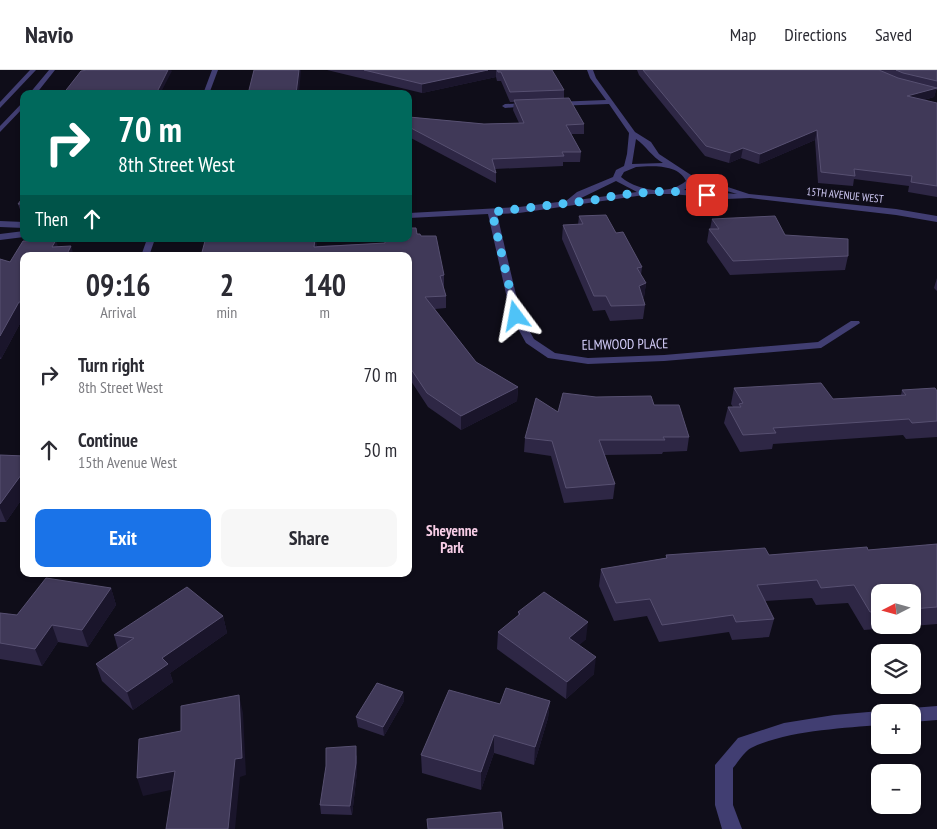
<!DOCTYPE html>
<meta charset="utf-8">
<style>
body{margin:0;font-family:"PT Sans Narrow",sans-serif;background:#f7f7f7;color:#2b2b33;height:100vh;display:flex;flex-direction:column;font-size:19px;white-space:nowrap}
*{box-sizing:border-box;margin:0}
p{font-size:16px;color:#7c7c81}
.icon{flex:none;width:28px;height:28px;fill:none;stroke:currentColor;stroke-width:2;stroke-linecap:round;stroke-linejoin:round}
.map{position:relative;flex:1;overflow:hidden}
.panel{position:absolute;left:20px;top:182px;width:392px;height:325px;display:flex;flex-direction:column;background:#fff;border-radius:10px;box-shadow:0 1px 4px #0004}
.panel>*{flex:none}
.top-card{position:absolute;left:20px;top:20px;width:392px;height:152px;border-radius:10px;box-shadow:0 1px 4px #0004;background:#00695c;color:#fff;overflow:hidden}
.needle{width:32px;rotate:264deg}
.fabs{position:absolute;left:871px;top:514px;display:grid;gap:10px}
.fabs a{display:grid;place-items:center;width:50px;height:50px;border-radius:10px;background:#fff;box-shadow:0 1px 4px #0004;font-size:25px}
.pin{position:absolute;display:grid;place-items:center;width:42px;height:42px;color:#fff;margin:-21px;border-radius:10px;box-shadow:0 2px 8px #0006}
.me{position:absolute;width:55px;margin:-28px;rotate:347deg;stroke-linejoin:round;filter:drop-shadow(0 0 4px #0008)}
.turn{display:flex;align-items:center;gap:18px;height:105px;padding:0 15px;font-size:22px}
.turn .icon{width:65px;height:65px;stroke-width:2.5}
.turn b{display:block;font-size:35px;line-height:42px}
.then{display:flex;align-items:center;height:48px;padding:0 15px;background:#0003;gap:10px;font-size:19px}
.eta{display:flex;justify-content:space-evenly;align-items:center;height:85px;text-align:center}
.eta b{font-size:30px;font-weight:700;line-height:35px}
.action{display:flex;gap:10px;margin-top:auto;padding:10px 15px}
.action a{flex:1;height:58px;border-radius:10px;background:#1a73e8;color:#fff;font-size:20px;font-weight:700;line-height:58px;text-align:center}
.action a+a{background:#f7f7f7;color:#2b2b33}
ul{padding:0;list-style:none}
li{display:flex;align-items:center;gap:15px;height:75px;padding:0 15px}
li div{flex:1}
li b{display:block;font-size:19px}
li em{font-style:normal}
header{display:flex;align-items:center;gap:30px;box-sizing:border-box;height:70px;padding:0 25px;background:#fff;border-bottom:1px solid #e1e1e2}
header strong{font-size:24px}
nav{display:flex;gap:28px;margin-inline-start:auto;font-size:18px}
.map>svg:first-child{display:block}
</style>
<header>
<strong>Navio</strong>
<nav><a>Map</a><a>Directions</a><a>Saved</a></nav>
</header>
<div class="map">
<svg width="937" height="759" viewBox="0 0 937 759">
<rect width="100%" height="100%" fill="#0f0d19"/>
<g fill="none" stroke-linecap="round" stroke-linejoin="round">
<!-- minor -->
<path fill="#413e72" fill-rule="evenodd" d="M30,0H36L0,38V32Z
M49,0H55L36,24H29Z
M212,0H218L209,24H203Z
M587,0H593L596,8L635,62L651,72L659,84L691,105L749,124L896,139L937,146V152L896,145L750,128L726,129L672,124H651L519,143L497,144L521,246L534,269L555,283L588,288L664,285L818,272L851,251H859L860,253L821,278L664,291L588,294L548,288L526,273L511,246L488,144L409,148V143L519,137L566,131L577,122L613,107L616,100L624,96L627,84L629,63L609,34L554,36L551,34L554,32L606,30L590,8ZM636,69C646,76 652,87 663,93L632,94ZM636,97C652,96 678,94 686,111C668,126 638,121 621,107L624,102ZM616,111L637,122L577,130ZM693,111L737,124L684,120L693,114Z
M24,31V37L0,62V56Z
M529,33L531,34V36L505,38L502,36L505,34Z
M0,151L24,152V158L0,157Z
M24,161V167L0,170V164Z
M147,169H155L149,186H141Z
M937,636V650L912,652V642H905L912,638Z
M880,641L885,642H880V655C843,658 785,661 751,678C744,682 738,692 733,698V735L742,759H722L715,735V695L738,668L784,653L834,645Z"/>
</g>
<!-- wall -->
<path fill="#2e2745" fill-rule="evenodd" d="M327,0H552L564,20V28L584,54V64H571L581,82L580,92H563V96L495,99L496,103V113L409,67V47L484,54L519,53L513,40L514,32H510L501,11H497L496,7L422,23Z
M637,0H937V20H936L934,27L924,30L937,33V127L908,122L909,116L854,109L853,116L818,113L815,70L759,94L741,88L729,93L705,86L639,5Z
M24,76V87H22L20,80Z
M24,126V142H21L18,134Z
M579,146L616,163L642,197L641,205L646,213L644,227L643,228L645,235L643,249L610,251L605,240L593,241L562,169L563,155H578Z
M712,149L785,165L848,186L845,200L730,205L707,172L709,159H710Z
M417,164L421,166L444,205V218L446,226V238L435,239L476,292L518,317L517,331L461,360L428,337L409,308V186L227,170L317,175V176L385,173Z
M24,186V246L1,289H0V189L10,192Z
M937,208V221L934,218Z
M734,318L833,329L901,325L902,320L937,321V367L906,369L903,365L773,374L772,379L740,382L724,353L728,337H733L731,334Z
M654,335L689,367L687,381L663,382L662,384L605,385L615,414L613,429L564,433L551,386L524,382L525,368L558,342Z
M0,385L24,386V426L6,452H0Z
M937,474V554L864,560L848,533L816,535L812,528L765,531L774,549L769,567L732,570L729,562L659,572L647,546L614,551L599,516L601,499L666,488V485H769L868,480ZM880,522H912V555H880Z
M111,518L116,535L88,577L58,572L42,596L0,589V543L17,545Z
M518,542L586,569L579,575L594,604L566,629L497,579L498,562L518,546Z
M223,546L227,563L170,603L173,612L133,640L102,611L96,594L118,579L114,565Z
M403,622L404,631L384,666L358,657L356,647Z
M550,631L548,648L534,695L494,683L481,720L422,703L421,685L500,634Z
M357,685V702L352,745L321,744L320,735Z"/>
<!-- shaded-wall -->
<path fill="#1a152b" d="M168,0H171L172,1L160,24H156Z
M299,0H301L299,24H296Z
M488,0H496V7L422,23V14Z
M937,18L934,27L905,35L907,26Z
M817,60L815,70L759,94L760,84Z
M743,78L741,88L729,93L731,83Z
M315,169H316L317,175L315,186L314,177Z
M56,170L60,183L52,177Z
M71,176L74,186H66Z
M646,213L644,227L637,230L639,216Z
M19,232L24,246L1,289L0,286V266Z
M518,317L517,331L461,360V346Z
M24,401V426L6,452L0,438V434Z
M111,518L116,535L88,577L82,560Z
M223,546L227,563L170,603L173,612L133,640L127,622L162,588Z
M588,552L586,569L567,586L569,568Z
M52,555L58,572L42,596L35,579Z
M596,587L594,604L566,629L567,612Z
M403,622L404,631L384,666L383,657Z
M239,625L243,643L246,705L240,707L235,759H228Z
M550,631L548,648L534,695L535,677Z
M494,665V683L481,720V702Z
M356,676L357,702L352,745L350,736Z
M175,701L180,718L143,726L137,708Z"/>
<!-- building -->
<path fill="#403958" stroke="#575071" d="M87,0H168L156,24H63L81,1Z
M254,0H299L296,24H248Z
M364,0H488L422,14Z
M497,0H552L564,20L510,22L501,2H498Z
M643,0H879L898,8L937,18L907,26L937,33V116L911,112L912,106L854,99L855,106L821,102L817,60L760,84L743,78L731,83L706,76Z
M896,0H937V11L903,3Z
M569,28L584,54L566,55L581,82H562L564,86L492,89L496,103L409,57V47L484,54L524,53L514,30Z
M24,76V80H20Z
M24,126V134H18Z
M606,145L616,163L623,162L642,197L637,198L646,213L639,216L645,235L611,236L606,226H594L563,155L583,154L579,146Z
M775,146L785,165L848,169V186L733,191L709,159H719L712,149Z
M409,158H416L417,164H420L421,166H436L444,205L440,206L446,226L425,227L476,292L518,317L461,346L427,323L409,296V186H201L205,171L227,170L228,169H315L314,177L385,173V169H409Z
M56,170L52,177L71,176L66,186H24V232H19L0,266V189L10,192L23,171Z
M821,313L833,329L906,325L902,320L935,318L937,321V351L912,353L909,349L773,358L776,363L743,365L728,337H741L739,334L743,333L734,318Z
M563,323L596,327L651,326L654,335H679L689,367H663L665,370H599L615,414L566,418L552,371L525,368L536,328L558,342Z
M0,385L24,386V401L0,434Z
M937,474V537L912,539V522H880V541L870,542L854,515L821,518L817,510L757,515L774,549L736,552L733,545L662,555L650,529L616,533L601,499L667,488L666,485L765,478L769,485L867,477L868,480Z
M46,508L111,518L82,560L52,555L35,579L0,573V543L17,545Z
M187,517L223,546L162,588L168,594L127,622L96,594L134,568L114,565Z
M544,522L588,552L569,568L596,587L567,612L498,562L520,544L518,542Z
M377,613L403,622L383,657L356,647Z
M506,618L550,631L535,677L494,665L481,702L421,685L449,620L500,634Z
M239,625L242,688L235,689L228,759H166L175,701L137,708L139,669L181,661V636Z
M356,676V693L350,736L320,735L326,696V678Z
M501,742L503,759H428L427,749Z"/>
<g fill="none" stroke-linecap="round" stroke-linejoin="round">
<!-- route -->
<path stroke="#4fc3f7" stroke-width="9" stroke-dasharray="0 16.2" d="M516,246L492,142L594,130L618,125L651,122L670,121L707,125"/>
</g>
<g text-anchor="middle" dominant-baseline="central" stroke-width="5" stroke-linejoin="round" paint-order="stroke">
<!-- far-street labels -->
<g font-size="11" fill="#d2ccf8" stroke="#0f0d19">
<text transform="translate(845 125) rotate(6)">15TH AVENUE WEST</text>
</g>
<!-- street labels -->
<g font-size="14" fill="#d2ccf8" stroke="#0f0d19">
<text transform="translate(625 274) rotate(-1)">ELMWOOD PLACE</text>
</g>
<!-- neighbourhood labels -->
<g font-size="15" font-weight="bold" fill="#f8cee7" stroke="#0f0d19">
<text x="452" y="460">Sheyenne<tspan x="452" dy="17">Park</tspan></text>
</g>
</g>
</svg>
<div class="fabs">
<a><svg class="needle" viewBox="-14 -14 28 28"><path d="M0-13l5 13h-10z" fill="#e53935"/><path d="M0 13l5-13h-10z" fill="#7c7c81"/></svg></a>
<a><svg class="icon" aria-label="layers" viewBox="0 0 24 24"><path d="M12 4l9 5-9 5-9-5zM3 14l9 5 9-5"/></svg></a>
<a>+</a>
<a>−</a>
</div>
<div class="pin" style="left:707px;top:125px;background:#d93025"><svg class="icon" aria-label="arrive" viewBox="0 0 24 24"><path d="M6 21V4h12l-3 4 3 4H6"/></svg></div>
<svg class="me" style="left:516px;top:246px" viewBox="-20 -20 40 40"><path d="M0-17L14 15 0 8-14 15z" fill="#4fc3f7" stroke="#fff" stroke-width="4"/></svg>
<div class="top-card">
<div class="turn"><svg class="icon" aria-label="right" viewBox="0 0 24 24"><path d="M7 20v-9h11M14 6l5 5-5 5"/></svg><div><b>70 m</b>8th Street West</div></div>
<div class="then">Then<svg class="icon" aria-label="ahead" viewBox="0 0 24 24"><path d="M12 20V5M6 11l6-6 6 6"/></svg></div>
</div>
<section class="panel">
<div class="eta">
<div><b>09:16</b><p>Arrival</p></div>
<div><b>2</b><p>min</p></div>
<div><b>140</b><p>m</p></div>
</div>
<ul>
<li><svg class="icon" aria-label="right" viewBox="0 0 24 24"><path d="M7 20v-9h11M14 6l5 5-5 5"/></svg><div><b>Turn right</b><p>8th Street West</p></div><em>70 m</em></li>
<li><svg class="icon" aria-label="ahead" viewBox="0 0 24 24"><path d="M12 20V5M6 11l6-6 6 6"/></svg><div><b>Continue</b><p>15th Avenue West</p></div><em>50 m</em></li>
</ul>
<div class="action"><a>Exit</a><a>Share</a></div>
</section>
</div>
